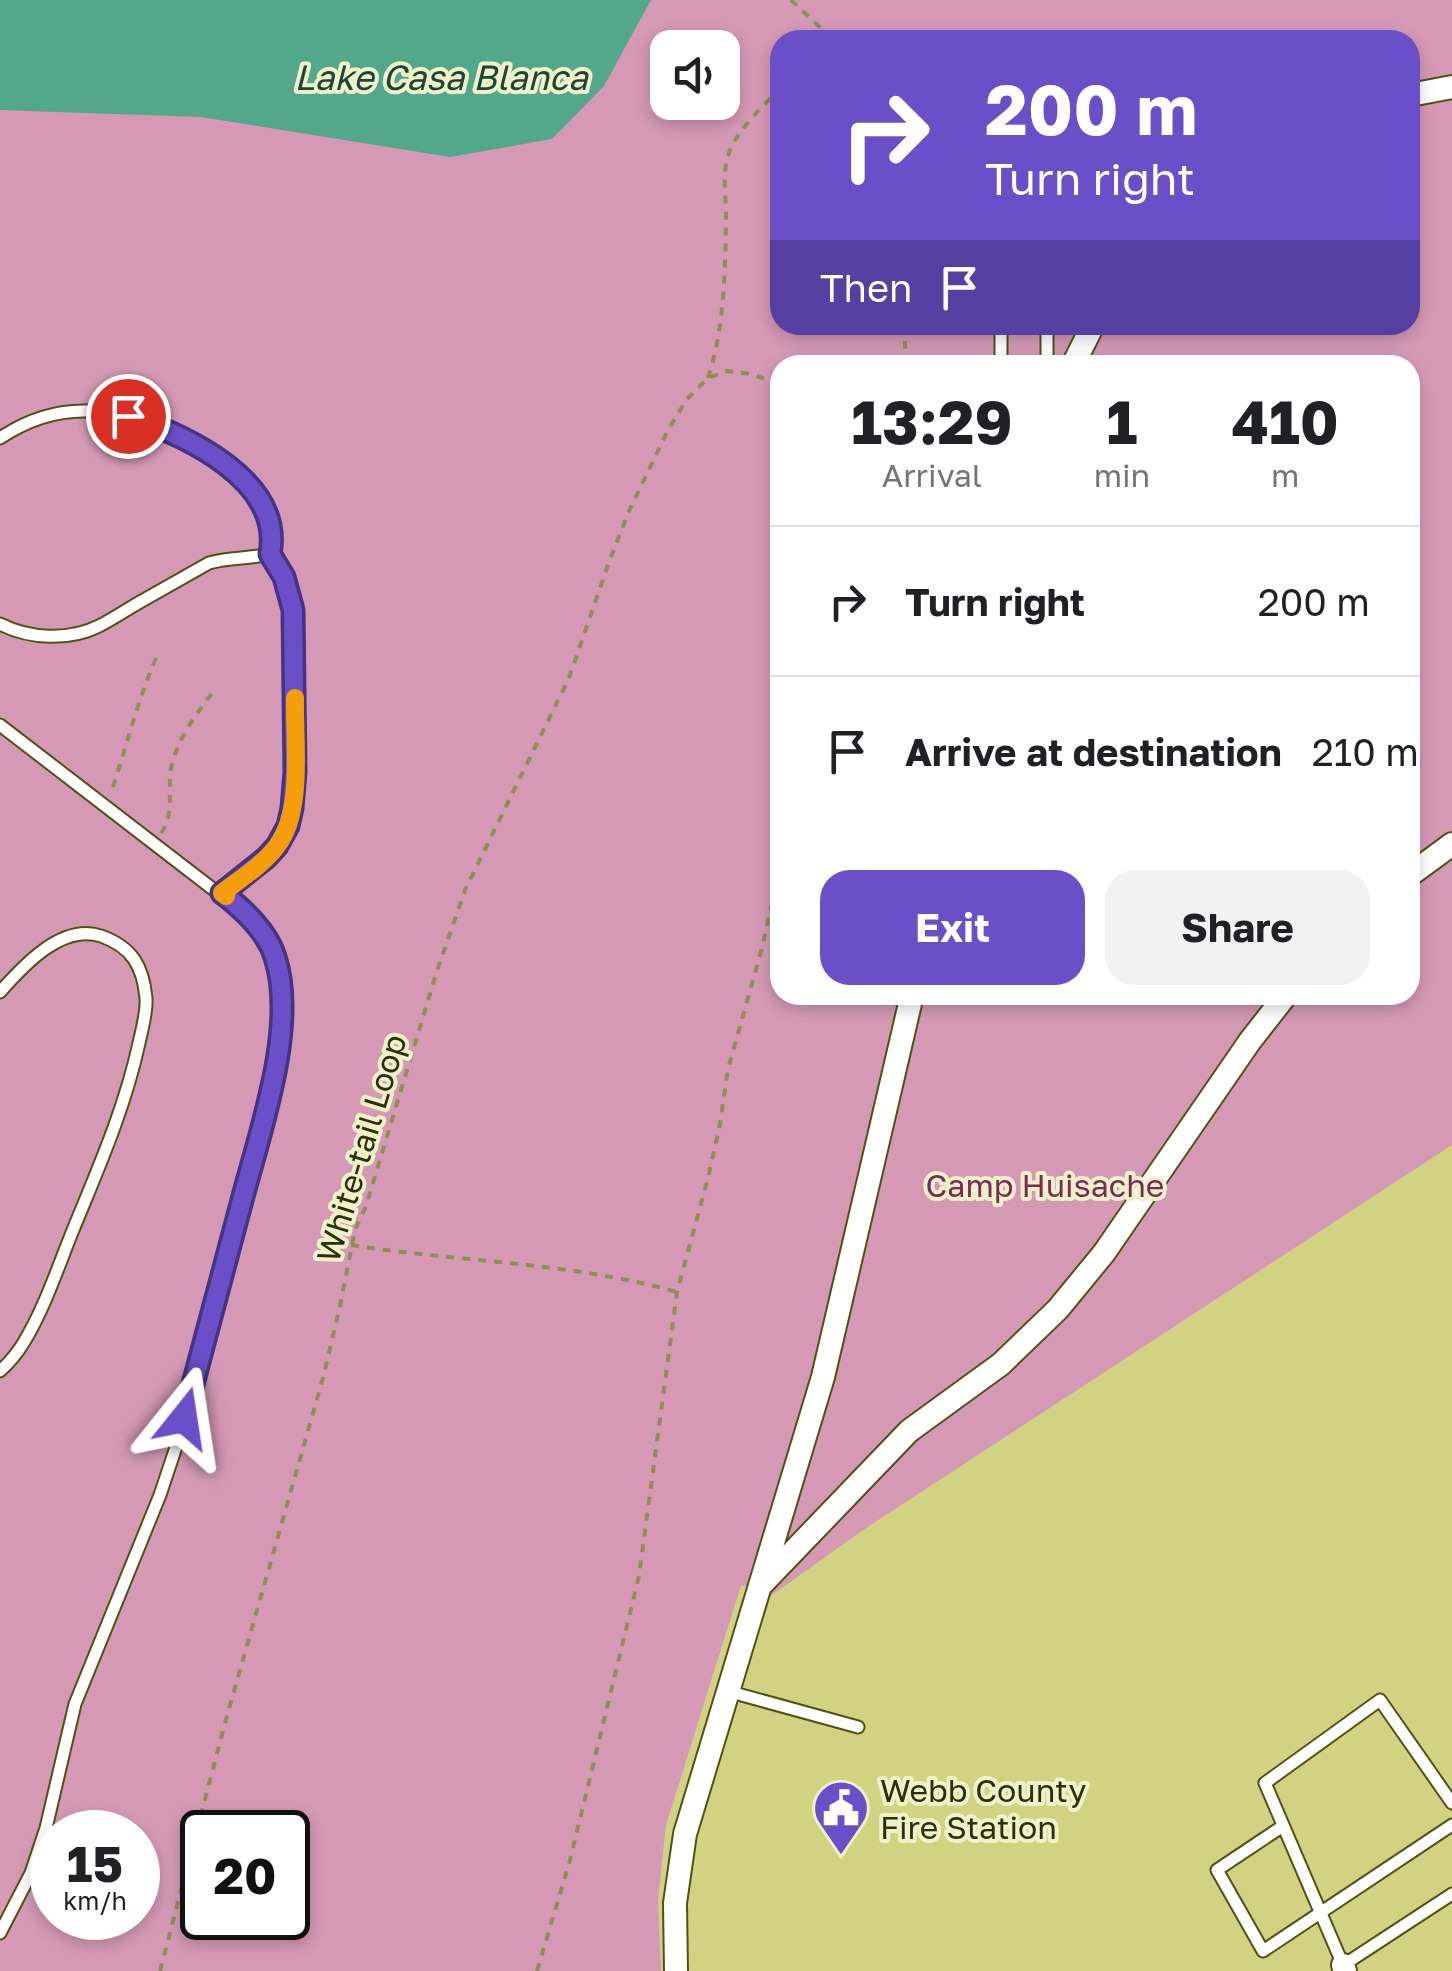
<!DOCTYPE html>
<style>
body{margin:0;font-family:"Golos Text",sans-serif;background:#f2f2f2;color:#202124;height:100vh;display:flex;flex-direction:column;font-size:38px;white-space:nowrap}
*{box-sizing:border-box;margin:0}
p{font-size:32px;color:#757577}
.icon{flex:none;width:55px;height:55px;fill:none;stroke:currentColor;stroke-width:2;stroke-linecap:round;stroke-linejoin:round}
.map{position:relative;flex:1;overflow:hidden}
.details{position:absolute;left:770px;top:355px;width:650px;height:650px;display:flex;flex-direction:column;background:#fff;border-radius:30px;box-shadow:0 5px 15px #0003}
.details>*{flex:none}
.top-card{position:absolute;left:770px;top:30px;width:650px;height:305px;border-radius:30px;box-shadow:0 5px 15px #0003;background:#6b4fc8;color:#fff;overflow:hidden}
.tools{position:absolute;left:650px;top:30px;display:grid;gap:20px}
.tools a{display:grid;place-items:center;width:90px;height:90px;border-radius:20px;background:#fff;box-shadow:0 5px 15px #0003;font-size:50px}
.speed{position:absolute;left:30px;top:1810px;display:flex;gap:20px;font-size:50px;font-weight:700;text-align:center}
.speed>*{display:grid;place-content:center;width:130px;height:130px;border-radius:50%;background:#fff;box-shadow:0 5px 15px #0003;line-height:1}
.speed small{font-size:25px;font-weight:400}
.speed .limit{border:5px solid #111;border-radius:15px;background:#fff;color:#111}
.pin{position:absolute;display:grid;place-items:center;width:85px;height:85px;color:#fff;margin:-42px;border:5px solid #fff;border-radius:50%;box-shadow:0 2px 10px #0007}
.me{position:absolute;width:110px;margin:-55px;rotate:15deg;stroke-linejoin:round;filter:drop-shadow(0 0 8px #0008)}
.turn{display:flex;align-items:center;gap:35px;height:210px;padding:0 50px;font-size:45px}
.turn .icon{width:130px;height:130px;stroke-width:2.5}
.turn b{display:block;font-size:70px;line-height:85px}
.then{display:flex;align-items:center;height:95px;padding:0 50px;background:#0003;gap:20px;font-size:38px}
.eta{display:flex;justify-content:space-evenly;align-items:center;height:170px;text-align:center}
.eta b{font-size:60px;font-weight:700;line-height:70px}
.action{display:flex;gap:20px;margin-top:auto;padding:20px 50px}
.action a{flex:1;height:115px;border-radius:30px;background:#6b4fc8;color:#fff;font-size:40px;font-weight:700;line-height:115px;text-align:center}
.action a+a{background:#f2f2f2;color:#202124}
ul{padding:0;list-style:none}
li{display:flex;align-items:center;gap:30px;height:150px;padding:0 50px;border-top:2px solid #e0e0e0}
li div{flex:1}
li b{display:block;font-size:38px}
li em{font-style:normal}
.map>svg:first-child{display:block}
</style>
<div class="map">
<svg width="1452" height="1971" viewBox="0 0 1452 1971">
<rect width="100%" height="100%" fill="#d1d382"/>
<!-- green -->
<path fill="#d599b5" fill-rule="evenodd" d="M0,0H1452V1145L866,1528L772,1595L741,1585L666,1825L658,1900L661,1971H0ZM780,40H1410V325H780ZM668,48H722V102H668ZM780,365H1410V995H780ZM52,1832H138V1918H52ZM202,1832H288V1918H202Z"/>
<!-- water -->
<path fill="#53a78b" d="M0,0H651L604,86L552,139L450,157L201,117L0,110Z"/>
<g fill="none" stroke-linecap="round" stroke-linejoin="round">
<!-- service casing -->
<g stroke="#515111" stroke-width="15">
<path id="service" d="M1001,365V325
M1047,365V325
M0,438C27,420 55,410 88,411C154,412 286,473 270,554C280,572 290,590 293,611C297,642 295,674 295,705C295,738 300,798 287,828C274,857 246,874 222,893
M0,624C29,639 69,641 99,626C113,619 126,610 140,602C163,589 186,576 209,563C229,557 249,559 270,554
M0,725L244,913C253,922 263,932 269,943C292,983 279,1047 270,1090L175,1450L160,1495L75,1704L46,1828L31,1873L0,1933
M0,992C23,966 62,923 101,936C132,947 143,966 146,998C147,1013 142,1029 139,1043C125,1108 98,1169 73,1230C58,1267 45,1307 24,1342C18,1352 9,1363 0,1371
M727,1691L858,1727
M1283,1826L1217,1870L1263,1951L1452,1825
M1343,1965L1265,1783L1380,1700L1452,1803
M1342,1966L1452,1894"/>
</g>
<!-- minor casing -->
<g stroke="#515111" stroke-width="26">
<path id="minor" d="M1410,95L1452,87
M1073,365L1093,325
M1410,875L1452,844
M763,1583L909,1431L1001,1364L1058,1309L1104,1253L1250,1041L1286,995
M1343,1965L1345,1971
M676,1971L675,1903L685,1834L823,1377L912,995"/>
</g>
<!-- path -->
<path stroke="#8e8f52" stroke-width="4" stroke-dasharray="8 8" stroke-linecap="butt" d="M791,0L824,31V40
M904,325L906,365
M708,378C724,329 725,276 726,224C727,200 720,171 731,148C741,126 764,106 780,88
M113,787C127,744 138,700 156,658
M161,833C176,814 166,786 172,764C180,734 198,712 216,688
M351,1245C459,1262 571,1262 677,1292
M160,1971L225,1723L323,1378L340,1306L355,1230L366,1206L436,974L465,890L569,678L609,562L629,511L668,430L687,399L708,378L727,371L752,374L780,385
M537,1971L570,1860L639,1576L677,1292L708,1178L720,1124L728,1069L762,948L780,867"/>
<!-- service -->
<use href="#service" stroke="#fff" stroke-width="11"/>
<!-- minor -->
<use href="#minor" stroke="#fff" stroke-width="22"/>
</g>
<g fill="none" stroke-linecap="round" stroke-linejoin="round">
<!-- route casing -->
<g stroke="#463382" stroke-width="25">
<path id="route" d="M128,416C185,435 284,480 270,554L284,577L293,610L295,772L292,808L288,826L277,846L266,858L222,893C243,909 267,931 275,957C298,1027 259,1134 241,1204C222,1275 203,1347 184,1418"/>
</g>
<!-- route -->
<use href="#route" stroke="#6b4fc8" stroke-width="18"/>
<!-- slow -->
<path stroke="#f59e0b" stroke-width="18" d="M226,896L222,893C240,879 263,865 277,846C304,810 294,742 295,698"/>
</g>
<!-- icons -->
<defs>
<g id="civic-pin" transform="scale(2.875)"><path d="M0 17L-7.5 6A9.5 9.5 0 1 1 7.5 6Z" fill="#6b4fc8" stroke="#eff1c9"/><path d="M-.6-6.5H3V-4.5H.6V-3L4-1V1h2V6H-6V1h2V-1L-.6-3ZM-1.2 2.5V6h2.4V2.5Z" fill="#fff"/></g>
</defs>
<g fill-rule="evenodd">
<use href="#civic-pin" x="841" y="1808"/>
</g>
<g text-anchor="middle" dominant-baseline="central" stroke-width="8" stroke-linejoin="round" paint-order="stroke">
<!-- street labels -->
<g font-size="32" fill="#2e2e0c" stroke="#eff1c9">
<text transform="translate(361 1148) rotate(-73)">White-tail Loop</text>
</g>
<!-- park labels -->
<g font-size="32" fill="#7b2a57" stroke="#eff1c9">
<text x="1045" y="1185">Camp Huisache</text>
</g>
<!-- poi labels -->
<g font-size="32" fill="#2e2e0c" stroke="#eff1c9" text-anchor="start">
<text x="880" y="1790">Webb County<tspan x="880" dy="37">Fire Station</tspan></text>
</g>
<!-- water labels -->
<g font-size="35" font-style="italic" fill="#1e4438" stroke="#eff1c9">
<text x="441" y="77">Lake Casa Blanca</text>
</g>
</g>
</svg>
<div class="tools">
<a><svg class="icon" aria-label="sound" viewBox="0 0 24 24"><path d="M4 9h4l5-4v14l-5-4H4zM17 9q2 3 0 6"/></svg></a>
</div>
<div class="speed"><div>15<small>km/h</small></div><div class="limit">20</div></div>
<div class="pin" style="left:128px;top:416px;background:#d93025"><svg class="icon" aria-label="arrive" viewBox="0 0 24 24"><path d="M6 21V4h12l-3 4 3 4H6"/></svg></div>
<svg class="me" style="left:184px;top:1418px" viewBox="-20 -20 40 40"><path d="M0-17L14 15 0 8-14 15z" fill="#6b4fc8" stroke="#fff" stroke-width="4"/></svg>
<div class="top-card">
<div class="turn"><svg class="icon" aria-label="right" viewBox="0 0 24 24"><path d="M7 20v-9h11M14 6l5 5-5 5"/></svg><div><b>200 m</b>Turn right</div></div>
<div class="then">Then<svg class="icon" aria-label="arrive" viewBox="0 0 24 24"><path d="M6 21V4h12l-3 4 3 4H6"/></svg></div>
</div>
<section class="details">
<div class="eta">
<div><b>13:29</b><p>Arrival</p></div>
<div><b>1</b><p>min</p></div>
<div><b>410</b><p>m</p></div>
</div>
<ul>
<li><svg class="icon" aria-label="right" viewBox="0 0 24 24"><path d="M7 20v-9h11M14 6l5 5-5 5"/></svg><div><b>Turn right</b></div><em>200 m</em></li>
<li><svg class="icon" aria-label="arrive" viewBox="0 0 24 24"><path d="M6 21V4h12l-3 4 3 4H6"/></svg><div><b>Arrive at destination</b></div><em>210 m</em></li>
</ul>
<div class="action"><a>Exit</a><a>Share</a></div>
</section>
</div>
